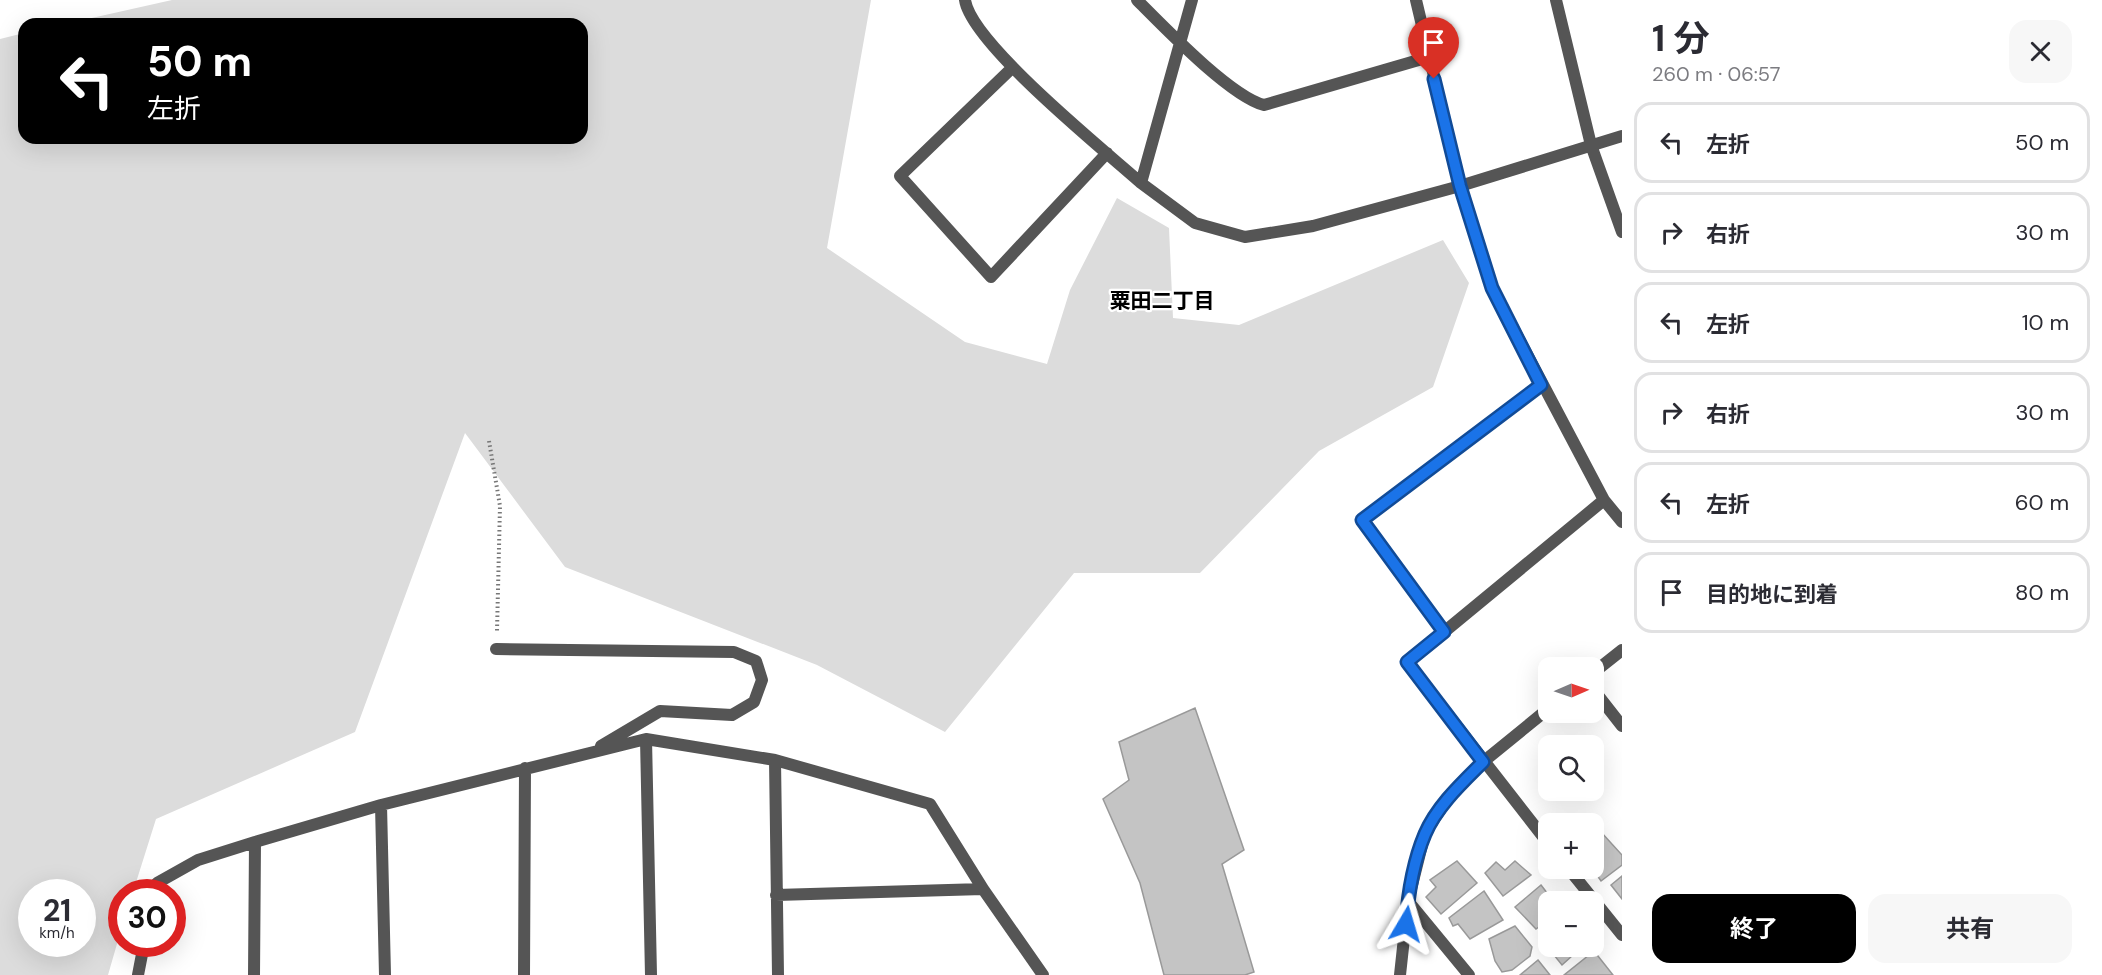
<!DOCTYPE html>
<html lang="ja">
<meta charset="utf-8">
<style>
body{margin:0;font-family:"DM Sans","Noto Sans JP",sans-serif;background:#f7f7f7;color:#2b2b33;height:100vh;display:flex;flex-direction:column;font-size:22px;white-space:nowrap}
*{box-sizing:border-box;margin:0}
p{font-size:20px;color:#7c7c81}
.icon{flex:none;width:33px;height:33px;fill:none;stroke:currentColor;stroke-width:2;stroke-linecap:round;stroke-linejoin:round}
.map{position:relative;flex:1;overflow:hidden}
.sheet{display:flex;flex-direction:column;background:#fff;width:480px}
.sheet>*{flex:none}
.top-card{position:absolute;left:18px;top:18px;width:570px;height:126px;border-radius:18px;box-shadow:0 6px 24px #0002;background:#000;color:#fff;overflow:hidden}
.needle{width:39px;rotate:88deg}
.tools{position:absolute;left:1538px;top:657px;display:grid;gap:12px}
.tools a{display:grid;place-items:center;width:66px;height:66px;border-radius:12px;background:#fff;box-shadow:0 6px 24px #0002;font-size:30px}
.speed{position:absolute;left:18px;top:879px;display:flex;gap:12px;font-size:30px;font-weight:700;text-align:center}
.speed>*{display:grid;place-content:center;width:78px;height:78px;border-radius:50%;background:#fff;box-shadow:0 6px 24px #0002;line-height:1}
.speed small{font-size:15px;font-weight:400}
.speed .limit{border:9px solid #d22;background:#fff;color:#111}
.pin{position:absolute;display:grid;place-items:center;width:51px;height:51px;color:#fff;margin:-62px -26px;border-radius:50% 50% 50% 0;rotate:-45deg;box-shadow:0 0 6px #0007}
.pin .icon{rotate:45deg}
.me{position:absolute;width:66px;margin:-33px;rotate:7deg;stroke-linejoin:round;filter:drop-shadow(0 0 4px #0008)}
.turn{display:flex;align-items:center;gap:21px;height:126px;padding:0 30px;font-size:27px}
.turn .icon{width:78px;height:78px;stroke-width:2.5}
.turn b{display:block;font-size:42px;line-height:51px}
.round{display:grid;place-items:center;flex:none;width:63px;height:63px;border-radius:18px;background:#f7f7f7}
.overview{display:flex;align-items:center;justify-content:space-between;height:102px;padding:0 30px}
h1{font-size:36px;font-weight:700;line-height:45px}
.primary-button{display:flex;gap:12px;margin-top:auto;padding:12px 30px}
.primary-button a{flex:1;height:69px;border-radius:18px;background:#000;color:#fff;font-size:24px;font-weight:700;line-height:69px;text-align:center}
.primary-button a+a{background:#f7f7f7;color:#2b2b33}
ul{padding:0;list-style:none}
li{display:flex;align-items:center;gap:18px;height:81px;margin:0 12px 9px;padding:0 18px;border:3px solid #e1e1e2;border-radius:18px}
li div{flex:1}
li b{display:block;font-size:22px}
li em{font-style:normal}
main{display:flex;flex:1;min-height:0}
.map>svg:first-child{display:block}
</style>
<main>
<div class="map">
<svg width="1622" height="975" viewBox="0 0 1622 975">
<rect width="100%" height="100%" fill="#fff"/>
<!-- green -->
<path fill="#dcdcdc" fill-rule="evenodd" d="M172,0H871L827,248L965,342L1047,364L1070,290L1117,198L1169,228L1173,318L1239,325L1443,240L1469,283L1433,387L1319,451L1200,573H1074L945,732L817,665L565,567L465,433L355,732L156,819L133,892H122L121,930L108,975H0V39L24,33V138H582V24H65ZM32,892H82V944H32Z"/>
<!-- building -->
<path fill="#c4c4c4" stroke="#999" stroke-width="1.5" d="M1195,708L1244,850L1222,864L1254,972L1245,975H1164L1140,883L1103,799L1129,780L1119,742Z
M1601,832L1622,855V865L1601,881L1592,868L1593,839Z
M1457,861L1477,883L1441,914L1426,897L1436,887L1430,880Z
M1515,861L1531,875L1503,896L1485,873L1496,862L1505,870Z
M1622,876V899L1611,885Z
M1541,885L1554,902H1548V920L1536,929L1515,907Z
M1484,891L1503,920L1470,939L1458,924L1453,926L1449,918Z
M1515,926L1532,947L1530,956L1512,970L1502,972L1495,961L1489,939Z
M1548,940V946H1583L1562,965L1545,944Z
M1594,951L1613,975H1564Z
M1538,960L1550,975H1520Z"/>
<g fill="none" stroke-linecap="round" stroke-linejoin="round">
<!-- path -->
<path stroke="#777" stroke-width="4" stroke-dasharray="1.5 3" stroke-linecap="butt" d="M489,441L500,506L497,631"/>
<!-- street -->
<path stroke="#555" stroke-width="12" d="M965,0C971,43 1104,150 1141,183
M1137,0C1164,27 1230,96 1264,105L1429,57
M1192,0L1141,183L1195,223L1245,237L1313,226L1460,186L1622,136
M1416,0L1460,186L1492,288L1604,500L1622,522
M1556,0L1591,145L1622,232
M1012,68L900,176L991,277L1107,153
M1541,385L1362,520L1444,632L1407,662L1548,843
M1444,632L1604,500
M496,649L734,652L756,661L762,680L754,702L732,715L660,711L601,746
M1593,673L1622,650
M1593,689L1622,726
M646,739L651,975
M775,760L778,975
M381,805L385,975
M1568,868L1622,935
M155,892L157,883L198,860L255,842
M776,895L983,889
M1408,901L1469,975
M138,975L144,944
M254,975L255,842L381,805L646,739L775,760L930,804L983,889L1043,975
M524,975L525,768
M1400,975L1408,901L1425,833L1453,791L1483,762L1548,709"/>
</g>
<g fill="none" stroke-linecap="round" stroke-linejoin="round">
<!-- route casing -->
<g stroke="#114b97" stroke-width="15">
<path id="route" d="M1406,924C1408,895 1414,860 1425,834C1437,806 1462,783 1483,762L1407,662L1444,632L1362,520L1541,385L1492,288L1460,186L1434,79"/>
</g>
<!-- route -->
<use href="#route" stroke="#1a73e8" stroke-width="10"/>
</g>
<g text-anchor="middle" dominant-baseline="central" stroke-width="4.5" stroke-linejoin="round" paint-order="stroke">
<!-- neighbourhood labels -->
<g font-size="21" font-weight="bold" fill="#000" stroke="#fff">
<text x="1162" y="301">粟田二丁目</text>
</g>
</g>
</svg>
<div class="tools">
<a><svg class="needle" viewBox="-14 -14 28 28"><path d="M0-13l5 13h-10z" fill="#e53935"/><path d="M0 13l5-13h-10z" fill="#7c7c81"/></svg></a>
<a><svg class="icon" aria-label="search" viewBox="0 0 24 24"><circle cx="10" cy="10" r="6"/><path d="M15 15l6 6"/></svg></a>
<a>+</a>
<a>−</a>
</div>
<div class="speed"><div>21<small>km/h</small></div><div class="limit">30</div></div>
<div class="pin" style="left:1434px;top:79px;background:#d93025"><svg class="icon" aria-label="arrive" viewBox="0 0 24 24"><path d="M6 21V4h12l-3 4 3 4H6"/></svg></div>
<svg class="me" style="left:1406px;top:924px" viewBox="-20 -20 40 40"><path d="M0-17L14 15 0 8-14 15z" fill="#1a73e8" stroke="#fff" stroke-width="4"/></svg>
<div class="top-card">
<div class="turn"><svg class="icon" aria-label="left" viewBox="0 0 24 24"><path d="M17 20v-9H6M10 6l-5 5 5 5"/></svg><div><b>50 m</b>左折</div></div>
</div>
</div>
<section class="sheet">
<div class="overview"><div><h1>1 分</h1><p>260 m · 06:57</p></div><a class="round"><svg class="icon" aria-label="close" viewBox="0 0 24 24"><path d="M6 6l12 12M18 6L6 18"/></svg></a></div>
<ul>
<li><svg class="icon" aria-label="left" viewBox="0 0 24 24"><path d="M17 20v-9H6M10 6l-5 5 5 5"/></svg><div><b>左折</b></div><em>50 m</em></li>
<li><svg class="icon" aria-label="right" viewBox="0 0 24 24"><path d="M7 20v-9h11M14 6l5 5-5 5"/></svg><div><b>右折</b></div><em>30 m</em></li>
<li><svg class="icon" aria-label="left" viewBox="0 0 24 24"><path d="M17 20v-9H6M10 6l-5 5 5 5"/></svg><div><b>左折</b></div><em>10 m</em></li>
<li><svg class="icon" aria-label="right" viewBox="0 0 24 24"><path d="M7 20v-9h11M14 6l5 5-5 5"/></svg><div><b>右折</b></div><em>30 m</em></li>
<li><svg class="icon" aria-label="left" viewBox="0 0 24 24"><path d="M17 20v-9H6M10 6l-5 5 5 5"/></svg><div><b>左折</b></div><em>60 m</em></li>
<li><svg class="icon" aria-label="arrive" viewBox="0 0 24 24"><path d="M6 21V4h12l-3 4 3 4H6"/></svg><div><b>目的地に到着</b></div><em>80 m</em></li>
</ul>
<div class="primary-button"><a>終了</a><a>共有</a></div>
</section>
</main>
